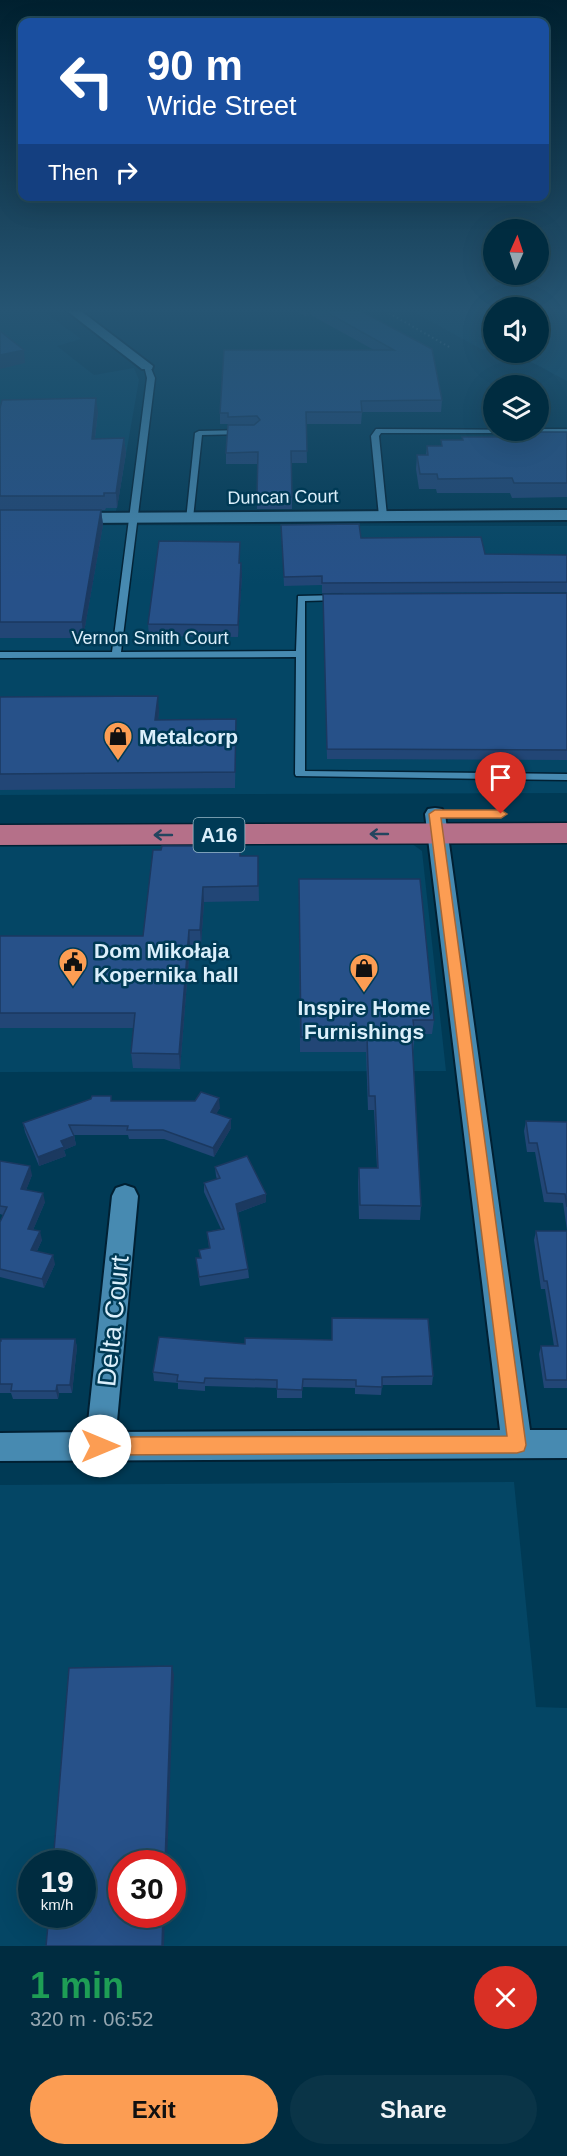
<!DOCTYPE html>
<meta charset="utf-8">
<style>
body{margin:0;font-family:Arial,sans-serif;background:#0a3447;color:#f1f3f6;height:100vh;display:flex;flex-direction:column;font-size:22px;white-space:nowrap}
*{box-sizing:border-box;margin:0}
p{font-size:20px;color:#95a7b1}
.icon{flex:none;width:33px;height:33px;fill:none;stroke:currentColor;stroke-width:2;stroke-linecap:round;stroke-linejoin:round}
.map{position:relative;height:1946px;overflow:hidden}
.details{display:flex;flex-direction:column;background:#002c40;flex:1}
.details>*{flex:none}
.guide{position:absolute;left:18px;top:18px;width:531px;height:183px;border-radius:12px;box-shadow:0 6px 24px #0002,0 0 0 2px #224859;background:#1a4fa0;color:#fff;overflow:hidden}
.needle{width:39px;rotate:3deg}
.fabs{position:absolute;left:483px;top:219px;display:grid;gap:12px}
.fabs a{display:grid;place-items:center;width:66px;height:66px;border-radius:50%;background:#002c40;box-shadow:0 6px 24px #0002,0 0 0 2px #224859;font-size:30px}
.speed{position:absolute;left:18px;top:1850px;display:flex;gap:12px;font-size:30px;font-weight:700;text-align:center}
.speed>*{display:grid;place-content:center;width:78px;height:78px;border-radius:50%;background:#002c40;box-shadow:0 6px 24px #0002,0 0 0 2px #224859;line-height:1}
.speed small{font-size:15px;font-weight:400}
.speed .limit{border:9px solid #d22;background:#fff;color:#111}
.pin{position:absolute;display:grid;place-items:center;width:51px;height:51px;color:#fff;margin:-62px -26px;border-radius:50% 50% 50% 0;rotate:-45deg;box-shadow:0 0 6px #0007}
.pin .icon{rotate:45deg}
.me{position:absolute;width:66px;margin:-33px;rotate:90deg;stroke-linejoin:round;filter:drop-shadow(0 0 4px #0008)}
.turn{display:flex;align-items:center;gap:21px;height:126px;padding:0 30px;font-size:27px}
.turn .icon{width:78px;height:78px;stroke-width:2.5}
.turn b{display:block;font-size:42px;line-height:51px}
.then{display:flex;align-items:center;height:57px;padding:0 30px;background:#0003;gap:12px;font-size:22px}
.round{display:grid;place-items:center;flex:none;width:63px;height:63px;border-radius:32px;background:#0a3447}
.head{display:flex;align-items:center;justify-content:space-between;height:102px;padding:0 30px}
h1{font-size:36px;font-weight:700;line-height:45px;color:#1e9e55}
.action{display:flex;gap:12px;margin-top:auto;padding:12px 30px}
.action a{flex:1;height:69px;border-radius:36px;background:#fc9d53;color:#111;font-size:24px;font-weight:700;line-height:69px;text-align:center}
.action a+a{background:#0a3447;color:#f1f3f6}
.map>svg:first-child{display:block}
</style>
<div class="map">
<svg width="567" height="1946" viewBox="0 0 567 1946">
<rect width="100%" height="100%" fill="#003a55"/>
<!-- built -->
<path fill="#044665" fill-rule="evenodd" d="M0,311H43L81,339L57,346L94,375L134,368L139,380L116,511H0Z
M412,311H493V349H481Z
M539,311H567V381L514,353L538,352Z
M0,525L567,526V793L0,795Z
M411,843L422,851L446,1071L0,1072V846Z
M514,1482L536,1707L567,1708V1946H0V1485ZM32,1863H82V1914H32ZM122,1863H172V1914H122Z"/>
<g fill="none" stroke-linecap="round" stroke-linejoin="round">
<!-- lane casing -->
<g stroke="#002033" stroke-width="3">
<path id="lane" d="M147,364L150,366L155,378L121,652L296,651L298,596L342,595V599L339,600L305,601V771L567,774V780L296,776L295,774L296,657L0,658V652H112L147,378L144,366Z
M376,429L538,430V429H567V433H381L379,436L387,516L383,518L379,516L371,436Z
M247,430L248,432L244,434L202,435L193,518L186,520L195,433L199,431Z"/>
</g>
<!-- street casing -->
<g stroke="#002033" stroke-width="4">
<path id="street" d="M67,311H81L153,366L152,369H142Z
M567,510V520L74,523L66,518L74,513Z
M435,808L442,809L445,814L530,1430H567V1458L0,1461V1433L87,1432L112,1196L116,1188L125,1185L134,1188L138,1196L116,1432L500,1430L425,814L428,809Z"/>
</g>
<!-- highway casing -->
<g stroke="#002033" stroke-width="3">
<path id="highway" d="M567,823V843L0,845V825Z"/>
</g>
<!-- path -->
<path stroke="#46738a" stroke-width="2" stroke-dasharray="1.5 3" stroke-linecap="butt" d="M385,311L451,348"/>
<!-- lane -->
<use href="#lane" fill="#478ab1" fill-rule="evenodd"/>
<!-- street -->
<use href="#street" fill="#478ab1" fill-rule="evenodd"/>
<!-- highway -->
<use href="#highway" fill="#b57089" fill-rule="evenodd"/>
</g>
<!-- wall -->
<path fill="#224676" d="M297,311H361L442,400L441,412H362L361,424H306L307,463H292V509H257V464H226V453L228,424H220V413L374,350L311,315L306,316Z
M0,408L98,412L95,439L124,438L126,453L117,508H106L105,510H101L103,525L83,638H0Z
M516,432H567V497L512,498L510,493H437L436,489H419L416,469L417,455H426L427,446H441V440H462V437H515Z
M281,525L361,538L485,554L567,555V592L322,593V585L284,586Z
M240,554V563L242,575L238,637L149,636L148,624Z
M567,593V760L327,759L323,594Z
M0,697L159,711L158,720L236,735L235,788L0,790Z
M199,849L241,856H258L259,901L204,902L201,945H190L180,1069L133,1068L131,1053L134,1028H0V936H143Z
M299,879L434,1020L432,1034H415L413,1052L421,1206L420,1220L359,1219L358,1182L359,1168H377L374,1110H368L366,1052H300Z
M112,1101L220,1108L216,1113L231,1128L214,1157L164,1139H129L128,1135H74L76,1145L64,1150L66,1156L39,1166L25,1132L23,1123Z
M526,1121L567,1122V1230L563,1203L544,1202L535,1152H527L524,1131Z
M0,1161L32,1175L26,1190L45,1202L33,1230L42,1240L37,1251L55,1264L44,1288L0,1277V1222L3,1215L0,1214Z
M215,1167L266,1202L237,1213L248,1269L249,1278L200,1286L196,1258H200L199,1250L209,1248L207,1232L221,1229L204,1192V1183L217,1179L216,1176Z
M536,1231H567V1388H544L539,1354L541,1346H554L545,1289H541L534,1240Z
M75,1339L77,1347L72,1393H59L58,1399H13L11,1393H0V1341Z
M153,1372L433,1376L432,1385H382L381,1395L355,1394V1388L302,1387V1398H277V1388L205,1386V1391L178,1389V1383L154,1381Z"/>
<!-- shaded-wall -->
<path fill="#1b3960" d="M306,311H311V315L306,316Z
M24,350L25,363L0,369V355Z
M96,398L98,412L93,453L92,439Z
M124,438L126,453L117,508L116,493Z
M101,510L103,525L83,638L82,622Z
M241,563L242,575L238,637V625Z
M158,696L159,711L157,736L155,720Z
M203,887L204,902L201,945L200,930Z
M189,930L190,945L180,1069L179,1054Z
M219,1098L220,1108L212,1121L211,1112Z
M231,1119V1128L214,1157L213,1148Z
M74,1136L76,1145L64,1150L66,1156L39,1166L38,1157L61,1141Z
M30,1166L32,1175L23,1198L21,1189Z
M43,1193L45,1202L30,1237L28,1229Z
M266,1194V1202L236,1213V1204Z
M40,1231L42,1240L33,1259L31,1250Z
M53,1255L55,1264L44,1288L42,1279Z
M75,1339L77,1347L72,1393L70,1385Z
M57,1385L59,1393L58,1399L56,1391Z
M172,1666L174,1675L167,1863H165Z
M163,1914H165L164,1946H162Z"/>
<!-- building -->
<path fill="#275189" stroke="#1b3960" stroke-width="1.5" d="M324,311H361L432,349L442,400L361,401L362,412H306L307,451H291L292,497H257L258,452L226,453L228,425H254L260,420L257,416L228,417V413H220L224,350H394Z
M0,331L24,350L0,355Z
M96,398L92,439L124,438L116,493H104V496H0V408L2,400Z
M516,432H567V483H514L512,478L438,479L437,474H420L417,455H428L427,446H442L441,440H463L462,437H517Z
M0,510H101L82,622H0Z
M359,524L361,538L481,537L485,554L567,555V582L322,583V576L284,577L281,525Z
M159,541L240,542L239,563H241L238,625L148,624Z
M567,593V750L327,749L323,594Z
M158,696L155,720L236,719L235,772L0,774V697Z
M162,846H199L198,849L240,850V856H258V886L203,887L200,930H189L179,1054L131,1053L135,1013H0V936H143L153,850H161Z
M299,879H420L434,1020H413L415,1038H412L421,1206L360,1205L359,1168H378L375,1096H369L367,1037H301Z
M201,1092L219,1098L211,1112L231,1119L213,1148L163,1130H127L128,1126L69,1125L74,1136L61,1141L64,1147L38,1157L23,1123L91,1099L92,1096H111V1101H195Z
M526,1121L567,1122V1207L565,1194L547,1193L537,1143H529Z
M247,1156L266,1194L236,1204L248,1269L199,1277L196,1258H201L199,1250L210,1248L207,1232L224,1229L204,1183L220,1178L215,1167Z
M0,1161L30,1166L21,1189L43,1193L28,1229L40,1231L31,1250L53,1255L42,1279L0,1269V1222L7,1207L0,1206Z
M536,1231H567V1380H546L541,1346H558L547,1281H544Z
M332,1318L428,1319L433,1376L382,1377V1387L356,1386V1380L303,1379L302,1390L277,1389V1380L205,1378L204,1383L177,1381L178,1375L153,1372L159,1337L245,1344V1338L332,1340Z
M1,1339H75L70,1385H57L56,1391H11L12,1384H0V1341H1Z
M172,1666L165,1863H122V1914H163L162,1946H46L49,1914H82V1863H53L69,1668Z"/>
<!-- one-way arrows -->
<defs><path id="oneway-shaft" d="M-6 0H5M1.5-3L5.5 0L1.5 3" fill="none" stroke-width="1.6" stroke-linecap="round" stroke-linejoin="round" transform="scale(1.5)"/></defs>
<g stroke="#24455f">
<use href="#oneway-shaft" transform="translate(379 834) rotate(180)"/>
<use href="#oneway-shaft" transform="translate(163 835) rotate(180)"/>
</g>
<!-- sky -->
<linearGradient id="sky" x2="0" y2="1"><stop stop-color="#00202f"/><stop offset="0.53" stop-color="#265573"/><stop offset="1" stop-color="#265573" stop-opacity="0"/></linearGradient>
<rect width="567" height="584" fill="url(#sky)"/>
<!-- route -->
<path fill="#fc9d53" stroke="#a46636" stroke-width="1.5" d="M435,810H501L507,814L501,818H441L526,1445L524,1451L517,1453L100,1455L94,1452L91,1446L94,1440L100,1437L507,1436L429,814Z"/>
<!-- icons -->
<defs>
<g id="shop-pin" transform="scale(1.5)"><path d="M0 17L-7.5 6A9.5 9.5 0 1 1 7.5 6Z" fill="#fc9d53" stroke="#003a55"/><path d="M-5-2.5h2.3a2.7 3.5 0 0 1 5.4 0H5L5.5 6h-11ZM-1.5-2.5h3a1.5 2.3 0 0 0-3 0Z" fill="#111"/></g>
<g id="civic-pin" transform="scale(1.5)"><path d="M0 17L-7.5 6A9.5 9.5 0 1 1 7.5 6Z" fill="#fc9d53" stroke="#003a55"/><path d="M-.6-6.5H3V-4.5H.6V-3L4-1V1h2V6H-6V1h2V-1L-.6-3ZM-1.2 2.5V6h2.4V2.5Z" fill="#111"/></g>
</defs>
<g fill-rule="evenodd">
<use href="#shop-pin" x="118" y="736"/>
<use href="#civic-pin" x="73" y="962"/>
<use href="#shop-pin" x="364" y="968"/>
</g>
<g text-anchor="middle" dominant-baseline="central" stroke-width="5" stroke-linejoin="round" paint-order="stroke">
<!-- far-street labels -->
<g font-size="18" fill="#dbeffb" stroke="#003a55">
<text transform="translate(283 497) rotate(-1)">Duncan Court</text>
<text x="150" y="638">Vernon Smith Court</text>
</g>
<!-- shield labels -->
<rect fill="#003a55" stroke="#99b9c9" stroke-width="1.5" x="193.5" y="818" width="51" height="34" rx="4.5"/>
<g font-size="20" font-weight="bold" fill="#dbeffb">
<text x="219" y="835">A16</text>
</g>
<!-- poi labels -->
<g font-size="21" font-weight="bold" fill="#dbeffb" stroke="#003a55" text-anchor="start">
<text x="139" y="736">Metalcorp</text>
<text x="94" y="950">Dom Mikołaja<tspan x="94" dy="24">Kopernika hall</tspan></text>
<text x="364" y="1007" text-anchor="middle">Inspire Home<tspan x="364" dy="24">Furnishings</tspan></text>
</g>
<!-- near-street labels -->
<g font-size="26" fill="#dbeffb" stroke="#003a55">
<text transform="translate(113 1321) rotate(-84)">Delta Court</text>
</g>
</g>
</svg>
<div class="fabs">
<a><svg class="needle" viewBox="-14 -14 28 28"><path d="M0-13l5 13h-10z" fill="#e53935"/><path d="M0 13l5-13h-10z" fill="#95a7b1"/></svg></a>
<a><svg class="icon" aria-label="sound" viewBox="0 0 24 24"><path d="M4 9h4l5-4v14l-5-4H4zM17 9q2 3 0 6"/></svg></a>
<a><svg class="icon" aria-label="layers" viewBox="0 0 24 24"><path d="M12 4l9 5-9 5-9-5zM3 14l9 5 9-5"/></svg></a>
</div>
<div class="speed"><div>19<small>km/h</small></div><div class="limit">30</div></div>
<div class="pin" style="left:501px;top:814px;background:#d93025"><svg class="icon" aria-label="arrive" viewBox="0 0 24 24"><path d="M6 21V4h12l-3 4 3 4H6"/></svg></div>
<svg class="me" style="left:100px;top:1446px" viewBox="-20 -20 40 40"><circle r="19" fill="#fff"/><path d="M0-13L10 11 0 6-10 11z" fill="#fc9d53"/></svg>
<div class="guide">
<div class="turn"><svg class="icon" aria-label="left" viewBox="0 0 24 24"><path d="M17 20v-9H6M10 6l-5 5 5 5"/></svg><div><b>90 m</b>Wride Street</div></div>
<div class="then">Then<svg class="icon" aria-label="right" viewBox="0 0 24 24"><path d="M7 20v-9h11M14 6l5 5-5 5"/></svg></div>
</div>
</div>
<section class="details">
<div class="head"><div><h1>1 min</h1><p>320 m · 06:52</p></div><a class="round" style="background:#d93025;color:#fff"><svg class="icon" aria-label="close" viewBox="0 0 24 24"><path d="M6 6l12 12M18 6L6 18"/></svg></a></div>
<div class="action"><a>Exit</a><a>Share</a></div>
</section>
